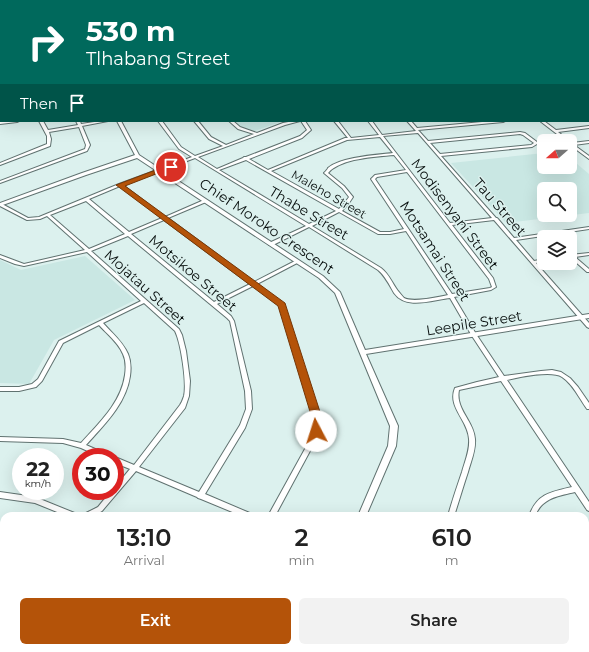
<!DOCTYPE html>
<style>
body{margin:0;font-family:Montserrat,sans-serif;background:#f2f2f2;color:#222;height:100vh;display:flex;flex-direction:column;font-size:15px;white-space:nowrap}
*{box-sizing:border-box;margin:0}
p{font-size:13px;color:#767676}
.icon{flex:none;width:22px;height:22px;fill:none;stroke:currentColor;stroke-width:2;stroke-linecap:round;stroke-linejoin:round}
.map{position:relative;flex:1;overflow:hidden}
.side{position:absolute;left:0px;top:512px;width:589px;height:140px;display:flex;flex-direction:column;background:#fff;border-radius:12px 12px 0 0;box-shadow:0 4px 16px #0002}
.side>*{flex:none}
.top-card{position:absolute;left:0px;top:0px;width:589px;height:122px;box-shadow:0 4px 16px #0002;background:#00695c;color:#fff;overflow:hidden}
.needle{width:26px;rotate:249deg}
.controls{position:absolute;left:537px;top:134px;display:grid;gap:8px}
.controls a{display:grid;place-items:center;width:40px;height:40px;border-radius:6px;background:#fff;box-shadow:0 4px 16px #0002;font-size:20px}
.speed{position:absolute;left:12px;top:448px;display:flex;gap:8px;font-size:20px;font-weight:700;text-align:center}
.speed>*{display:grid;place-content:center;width:52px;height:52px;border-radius:50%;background:#fff;box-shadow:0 4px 16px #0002;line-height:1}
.speed small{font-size:10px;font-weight:400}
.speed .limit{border:6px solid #d22;background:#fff;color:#111}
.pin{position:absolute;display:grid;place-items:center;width:34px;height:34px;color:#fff;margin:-17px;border:2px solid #fff;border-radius:50%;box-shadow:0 1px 4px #0007}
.me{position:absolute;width:44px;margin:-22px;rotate:355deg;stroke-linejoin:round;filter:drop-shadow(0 0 3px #0008)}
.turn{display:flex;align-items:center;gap:14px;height:84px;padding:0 20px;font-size:18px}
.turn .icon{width:52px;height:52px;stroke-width:2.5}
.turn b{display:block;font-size:28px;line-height:34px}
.then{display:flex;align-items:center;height:38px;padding:0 20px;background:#0003;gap:8px;font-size:15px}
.eta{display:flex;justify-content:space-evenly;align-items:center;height:68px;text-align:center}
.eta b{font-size:24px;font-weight:600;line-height:28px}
.cta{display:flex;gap:8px;margin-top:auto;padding:8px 20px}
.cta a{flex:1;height:46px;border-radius:6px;background:#b45309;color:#fff;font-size:16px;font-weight:600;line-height:46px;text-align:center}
.cta a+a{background:#f2f2f2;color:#222}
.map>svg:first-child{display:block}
</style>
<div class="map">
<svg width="589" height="652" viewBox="0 0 589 652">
<rect width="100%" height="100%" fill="#dcf1ee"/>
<!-- built -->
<path fill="#c9e7e3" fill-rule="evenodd" d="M235,121H283L255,131L238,125Z
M544,153V167H570V158L589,174V213L506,223L451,163ZM544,189H570V215H544Z
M85,256L135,300L54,340L29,384L0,383V260L21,270Z
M0,591L4,593V648H184V652H0Z"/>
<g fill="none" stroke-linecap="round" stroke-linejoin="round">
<!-- minor casing -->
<g stroke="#607270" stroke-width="2">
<path id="minor" d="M0,0H8L0,2Z
M26,0H28L29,1H27Z
M52,0H61L51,1Z
M95,0H97L98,1H96Z
M116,0H118L119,1H117Z
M137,0H139L140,1H138Z
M158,0H160L161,1H159Z
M178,0H180L181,1H179Z
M201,0H203L204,1H202Z
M220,0H222L223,1H221Z
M266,0H276L265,1Z
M403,0H421L402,1Z
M446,0H448L449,1H447Z
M487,0H499L486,1Z
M579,0H589L585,1H578Z
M588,6H589V8H588Z
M0,13H1V15H0Z
M588,13H589V15H588Z
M0,23H1V25H0Z
M0,27H1V29H0Z
M0,33H1V35H0Z
M588,38H589V40H588Z
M0,47L1,48V52L0,51Z
M588,48H589V50H588Z
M588,57H589V59H588Z
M588,66H589V68L588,69Z
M0,67H1V69H0Z
M588,72H589V75H588Z
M0,77H1V79H0Z
M588,84H589V86H588Z
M0,87H1V89H0Z
M588,90H589V92H588Z
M0,97H1V99H0Z
M588,100H589V102H588Z
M0,110H1V112H0Z
M588,113H589V115H588Z
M9,121H19L17,122L0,124V122Z
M39,121H43L48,130L78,125L76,121H80L81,124L101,121H108L82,126L90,145L87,151L0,183V181L85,149L86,145L79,127L49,132L51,139L50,146L0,165V163L47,144V136Z
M158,121H162L181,147L195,156L223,146L209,139L194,121H198L211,137L226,145L254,134L238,129L229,121H233L240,127L257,133L283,123L294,121H300L285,125L198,157L217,169L243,158L244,157H246L300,136L307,130L301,121H305L311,130L302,138L249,159L268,170L345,138H348L334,121H338L351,138L379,135L368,121H372L382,135L416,131L407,121H411L417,128L493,121H505L503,122L418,130L428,141L520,132L525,133L537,142V144L532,147L441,156L496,218H497L498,219L514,238L589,227V229L516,240L534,261L544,259V261L536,263L589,323V328L587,327L494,220L452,225L493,278L496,287L491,290L454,297L476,334L504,376L541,371L552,370L561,372L570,378L578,387L589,403V409H587C579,398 573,384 562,377C552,370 519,377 507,380L589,502V511L587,510L575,492C558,496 542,498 535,516H529C537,494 550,492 572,487L501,381L459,390C455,409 474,421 475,439C476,450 471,461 468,472C463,487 459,501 454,516H448C452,501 457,487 462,472C465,461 470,450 469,439C468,420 447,407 455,388L477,382L499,377L472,336L450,298C432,300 406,310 394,293C389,284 385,276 378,270L309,227L273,245H269V243L306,226L195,158L123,185L165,217L204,200H206V202L168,218L254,282L295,261H297L299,262L257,284L284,305L319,415L320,425L317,438L275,516H268L311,438L314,425L313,415L280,306L253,286L217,304L231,316L234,321L251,391L252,409L245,428L205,494L252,514L253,516H242L201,499L198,498L197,497L136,471L102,511L93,516H83L84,514L98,507L111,491H115V487L130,469L115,463V457L134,465L180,405C182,402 183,399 184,396C187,383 181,343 175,331L144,303L103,323C112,333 123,342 128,354C131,361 131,369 130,376C126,404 104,425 86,445L109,455L110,457H101L81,448L63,443L0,441V437L63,439L81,443C99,423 121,403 125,375C126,368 126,360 123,354C118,342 107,334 99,325L63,343L42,381L36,387L19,391H0V387H19L32,384L38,379L59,341L141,301L87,252L24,266L15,264L0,258V255L24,264L85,250L47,216L40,219L27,220L0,206V204H2L28,218L39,217L119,184L192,157L179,149ZM418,133L492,218L450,223L383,136ZM520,134L523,135L534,143L531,145L440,154L430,143ZM380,137L393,153C376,155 341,157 328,168C328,169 325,172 324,173L342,188L349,197L346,201L339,209L271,171L347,140ZM394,155L406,170L375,175L371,179L404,229L390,232H380L342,211L349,203L353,197L344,186L328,173C341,158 375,157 394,155ZM246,160L336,211L309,224L219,170ZM407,172L489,279L492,287L490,288L452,294L375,179L377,177ZM120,186L162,218L129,232L89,199ZM86,201L125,234L89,249L50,215ZM339,212L378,234H390L406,231L448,295C437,297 414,303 404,298C402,296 400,293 398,291C392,283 389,274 381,268L312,226ZM164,220L250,284L214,302L131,234ZM128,236L227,318L230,321L245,391L246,409L240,425L199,492L139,467L185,408L189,396L190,381L186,351L182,335L179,329L91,251Z
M540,121H544L556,130L589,126V128L558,132L570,141H566Z
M589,141V143L574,145L589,156V159L570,145V142L572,143Z
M589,253V255L575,257L589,269V272H587L570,257V255Z
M0,492L35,497L77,514L78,516H67L35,503L0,498Z
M408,648H416L415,652H407Z
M501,648H509L508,652H500Z"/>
</g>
<!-- tertiary casing -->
<g stroke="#607270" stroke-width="2">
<path id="tertiary" d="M50,0H52L53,1H51Z
M588,26H589V29H588Z
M0,56H1V58H0Z
M117,121H121L139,155L323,276L340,292L365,350L589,314V318L366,354L398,426L396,446L366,516H358L388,446L390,426L335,293L319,278L137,158L86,175L0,206V203L82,173L135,155Z
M300,648H310L309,652H299Z"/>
</g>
<!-- minor -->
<use href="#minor" fill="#fff" fill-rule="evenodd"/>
<!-- tertiary -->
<use href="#tertiary" fill="#fff" fill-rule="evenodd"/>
</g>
<!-- route -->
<path fill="#b45309" stroke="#753606" d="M169,165L174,167L125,186L285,303L321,415L322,431L320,434L316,435L312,434L311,431V415L278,306L116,185Z"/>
<g text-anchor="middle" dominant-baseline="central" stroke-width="3" stroke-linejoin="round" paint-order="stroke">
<!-- far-street labels -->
<g font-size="12" fill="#070e0d" stroke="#dcf1ee">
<text transform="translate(329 194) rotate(30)">Maleho Street</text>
</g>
<!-- street labels -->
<g font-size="14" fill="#070e0d" stroke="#dcf1ee">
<text transform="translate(500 207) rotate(49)">Tau Street</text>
<text transform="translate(309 213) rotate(31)">Thabe Street</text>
<text transform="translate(455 214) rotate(53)">Modisenyani Street</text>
<text transform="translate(267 226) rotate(34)">Chief Moroko Crescent</text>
<text transform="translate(435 251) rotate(57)">Motsamai Street</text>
<text transform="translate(193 273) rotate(40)">Motsikoe Street</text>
<text transform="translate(145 287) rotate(42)">Mojatau Street</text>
<text transform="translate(474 323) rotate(-9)">Leepile Street</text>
</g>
</g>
</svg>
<div class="controls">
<a><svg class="needle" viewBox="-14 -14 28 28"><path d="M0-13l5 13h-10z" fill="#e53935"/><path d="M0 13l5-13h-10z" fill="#767676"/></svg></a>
<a><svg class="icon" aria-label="search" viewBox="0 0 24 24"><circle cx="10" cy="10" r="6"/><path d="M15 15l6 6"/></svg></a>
<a><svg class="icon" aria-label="layers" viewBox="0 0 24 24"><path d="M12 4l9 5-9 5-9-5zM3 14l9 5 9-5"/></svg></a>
</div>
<div class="speed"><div>22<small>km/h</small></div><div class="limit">30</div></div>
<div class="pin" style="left:171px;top:167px;background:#d93025"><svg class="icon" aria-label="arrive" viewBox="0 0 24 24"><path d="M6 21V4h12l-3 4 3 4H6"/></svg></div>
<svg class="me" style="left:316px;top:431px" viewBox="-20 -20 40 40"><circle r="19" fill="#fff"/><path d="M0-13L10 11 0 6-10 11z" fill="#b45309"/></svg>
<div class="top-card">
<div class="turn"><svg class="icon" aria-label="right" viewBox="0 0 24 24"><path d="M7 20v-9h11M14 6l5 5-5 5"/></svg><div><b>530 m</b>Tlhabang Street</div></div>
<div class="then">Then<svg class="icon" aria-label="arrive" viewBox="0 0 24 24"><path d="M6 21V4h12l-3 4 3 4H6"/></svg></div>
</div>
<section class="side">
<div class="eta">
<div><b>13:10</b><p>Arrival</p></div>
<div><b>2</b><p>min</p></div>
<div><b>610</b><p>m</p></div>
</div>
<div class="cta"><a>Exit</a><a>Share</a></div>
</section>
</div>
